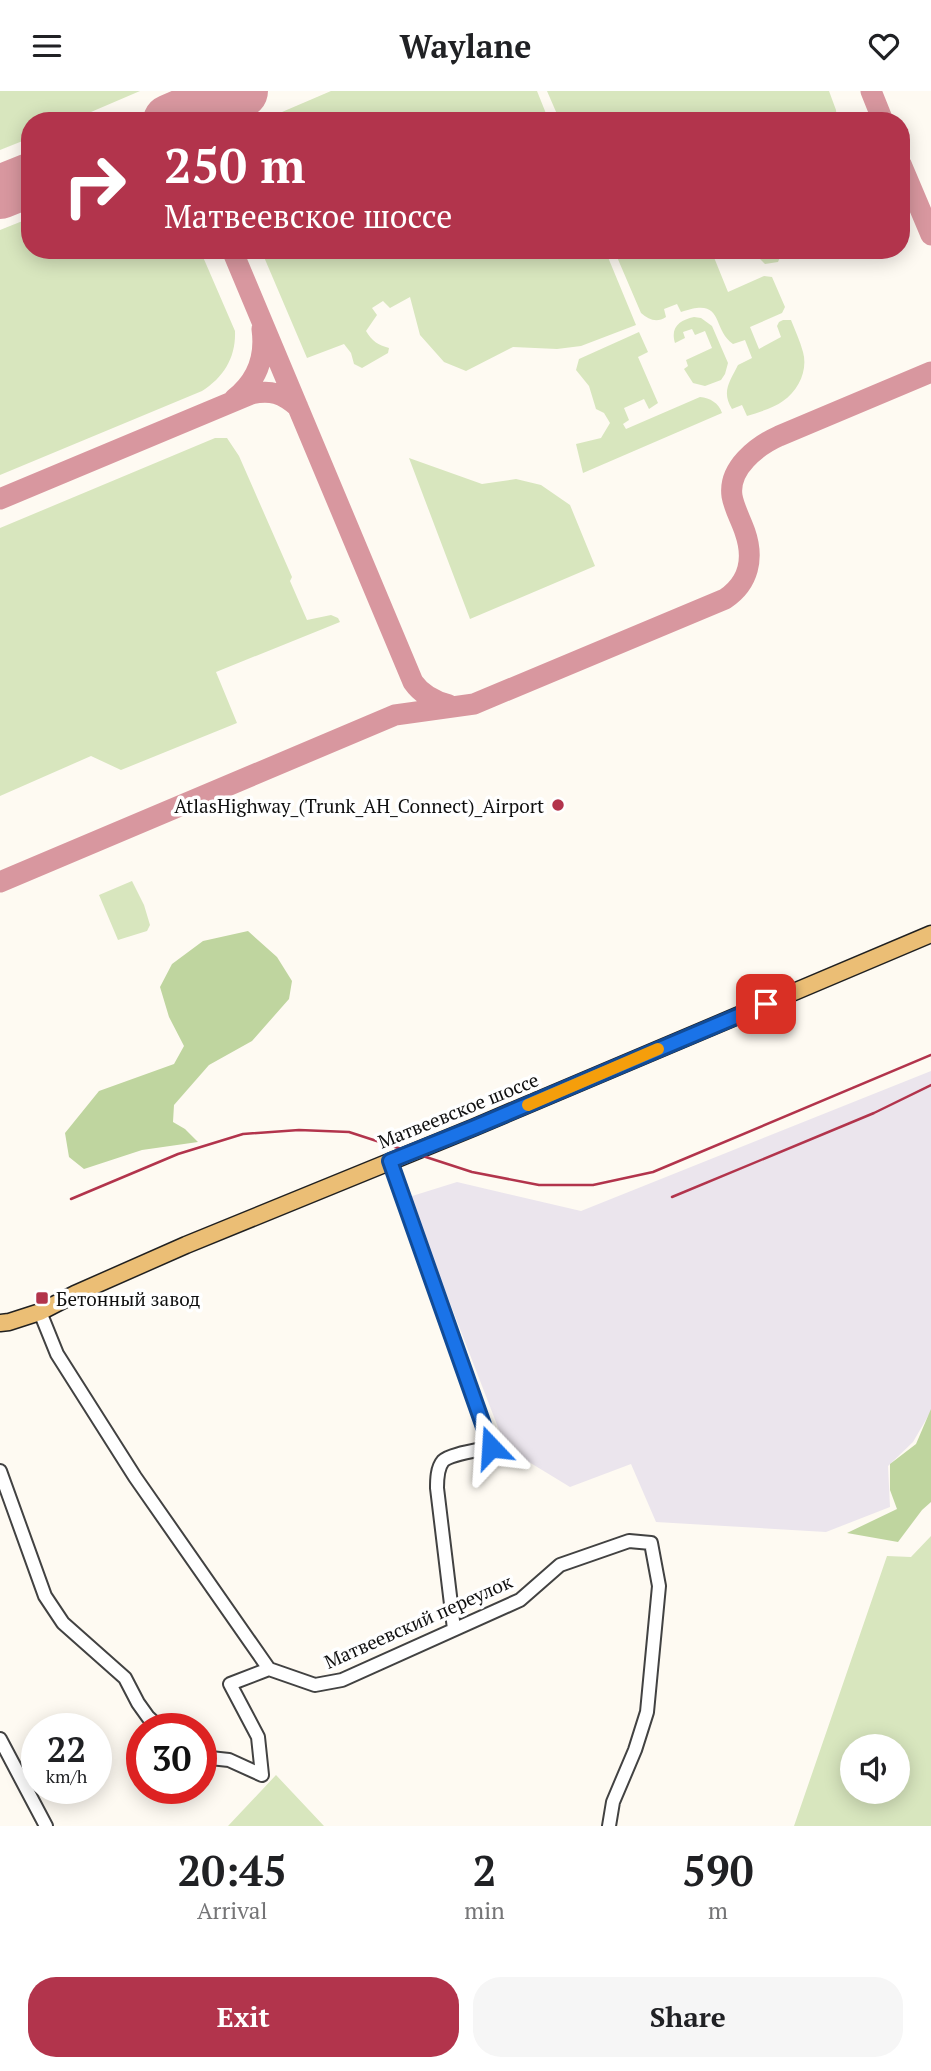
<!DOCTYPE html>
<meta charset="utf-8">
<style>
body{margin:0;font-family:"PT Serif",serif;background:#f6f6f6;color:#202124;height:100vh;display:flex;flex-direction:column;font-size:26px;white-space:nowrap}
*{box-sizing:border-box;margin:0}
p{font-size:23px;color:#757577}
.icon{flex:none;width:38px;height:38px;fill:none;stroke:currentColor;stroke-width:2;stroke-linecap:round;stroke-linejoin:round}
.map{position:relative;height:1735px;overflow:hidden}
.details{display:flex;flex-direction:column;background:#fff;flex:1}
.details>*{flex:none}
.banner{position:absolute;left:21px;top:21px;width:889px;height:147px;border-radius:28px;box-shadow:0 4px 18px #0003;background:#b2344c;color:#fff;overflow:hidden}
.buttons{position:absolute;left:840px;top:1643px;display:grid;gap:14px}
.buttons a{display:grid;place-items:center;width:70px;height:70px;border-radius:50%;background:#fff;box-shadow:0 4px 18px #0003;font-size:35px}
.speed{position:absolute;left:21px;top:1622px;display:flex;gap:14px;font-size:35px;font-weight:700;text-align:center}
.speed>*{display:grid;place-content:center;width:91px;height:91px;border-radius:50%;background:#fff;box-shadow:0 4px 18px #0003;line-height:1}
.speed small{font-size:18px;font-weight:400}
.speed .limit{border:10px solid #d22;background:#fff;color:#111}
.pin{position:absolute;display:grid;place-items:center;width:60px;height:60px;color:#fff;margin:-30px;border-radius:14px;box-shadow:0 4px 10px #0006}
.me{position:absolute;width:77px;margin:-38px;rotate:340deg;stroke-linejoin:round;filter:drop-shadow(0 0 5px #0008)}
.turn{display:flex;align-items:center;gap:24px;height:147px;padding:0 28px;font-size:32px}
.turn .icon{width:91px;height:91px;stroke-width:2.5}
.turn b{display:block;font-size:49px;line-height:60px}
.eta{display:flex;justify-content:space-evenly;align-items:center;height:119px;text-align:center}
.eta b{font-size:42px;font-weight:600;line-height:49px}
.primary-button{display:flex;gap:14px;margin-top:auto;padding:14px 28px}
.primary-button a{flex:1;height:80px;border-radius:28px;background:#b2344c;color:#fff;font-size:28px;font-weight:600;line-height:80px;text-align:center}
.primary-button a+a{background:#f6f6f6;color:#202124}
header{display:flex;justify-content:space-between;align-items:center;height:91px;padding:0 28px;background:#fff;font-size:32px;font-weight:600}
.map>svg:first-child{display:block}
</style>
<header><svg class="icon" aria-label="menu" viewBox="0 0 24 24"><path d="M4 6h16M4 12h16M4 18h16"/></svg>Waylane<svg class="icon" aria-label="heart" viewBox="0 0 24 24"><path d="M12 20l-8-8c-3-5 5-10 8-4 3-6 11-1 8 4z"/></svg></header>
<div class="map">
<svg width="931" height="1735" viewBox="0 0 931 1735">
<rect width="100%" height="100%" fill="#fefaf2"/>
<!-- industrial -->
<path fill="#ebe5ed" d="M931,980V1320L913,1351L888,1375L890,1416L826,1441L656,1431L631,1373L570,1396L506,1357L409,1106L457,1091L581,1120Z"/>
<!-- green -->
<path fill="#d8e6be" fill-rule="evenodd" d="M0,0H140L70,30H30V47L0,59Z
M331,0H537L549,30H261Z
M547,0H829L836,19L837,30H560Z
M30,127V159H200L235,240C236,266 224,286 202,300L0,384V139Z
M261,159H605L636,234L581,255L557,258L513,256L466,280L444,271L420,244L410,206L390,217L383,210L372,217L377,224L366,240C372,250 378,254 389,257L388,262L362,277L354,273L351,262L344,253L307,267Z
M614,159H711L728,201L764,185L772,186L785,216L782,222L750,236L759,258L781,246L777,235L779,231L783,229H791C795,239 800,250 803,261C808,279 799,299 783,310C774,317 759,321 747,325L742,314L732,318C721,301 730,290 738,274L752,267L745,249L733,253C711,237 725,205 681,221L677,213L664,218L666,226C657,232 649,229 641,222Z
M757,159H783L778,171L765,173L760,168Z
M694,226L701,227L712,235L728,272L725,283L721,289L705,295L693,292L684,278L688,275L686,269L712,257L705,240L695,244L692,238L683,241L685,247L675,252C670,236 680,229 694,226Z
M639,241L648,261L638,266L658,312L649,318L644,308L624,317L629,329L623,333L626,338L700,306C710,307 719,312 722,322L583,382L576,353L601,347L610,332L604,322L596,318L589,295L576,279L579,268Z
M215,347H227L239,365L292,486L290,490L307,529L331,524L338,527L340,531L216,581L237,632L121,679L91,665L0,705V437Z
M409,367L482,393L516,388L541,394L570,414L595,475L470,528Z
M132,790L144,814L150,834L147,840L118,849L99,804Z
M931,1445V1735H794L887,1465L911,1466ZM852,1656H898V1701H852Z
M276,1684L324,1735H228Z"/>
<!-- forest -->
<path fill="#bfd59f" d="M248,840L277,866L292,890L289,908L252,950L209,974L174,1014L173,1031L185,1038L198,1051L142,1059L84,1078L69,1066L65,1042L99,1000L174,973L184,955L169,926L160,896L172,873L203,850Z
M931,1318V1411L922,1419L898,1451L847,1442L897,1418L890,1399V1373L916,1353Z"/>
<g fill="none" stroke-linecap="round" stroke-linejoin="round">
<!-- taxiway -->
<path stroke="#d8979f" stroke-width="21" d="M871,0L883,30
M177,27L178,30
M901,73L931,144
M232,159L413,591C422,604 434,610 449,614
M234,308C256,291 266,267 262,238
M0,408L251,303C271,298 283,303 298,316
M0,791L395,624L474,613L725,508C749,492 754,467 745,441C741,429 734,417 732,405C728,377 757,355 779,345L931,281"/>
<!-- runway -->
<path stroke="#d8979f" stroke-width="54" d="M170,30L241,0
M0,101L30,89"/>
<!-- minor casing -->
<g stroke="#424242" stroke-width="16">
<path id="minor" d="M390,1070L491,1356C480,1359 450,1363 443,1370C437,1377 437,1389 437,1397L454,1538
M40,1221L57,1263L135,1386L269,1578
M0,1380L45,1505L63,1532L125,1587L138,1612L148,1626L161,1638
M0,1648L46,1735
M201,1666L229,1669L262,1684L258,1646L230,1593L269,1578L315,1594L342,1589L520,1509L560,1474L629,1450L651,1452L659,1495L647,1621L635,1659L613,1711L609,1735"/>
</g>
<!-- major casing -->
<g stroke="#202020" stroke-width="19">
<path id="major" d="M0,1232L9,1231L40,1221L75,1203L186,1154L475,1036L931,843"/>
</g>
<!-- minor -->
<use href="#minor" stroke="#fff" stroke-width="12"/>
<!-- major -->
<use href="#major" stroke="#ebbe75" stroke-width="16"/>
<!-- rail -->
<path stroke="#b2344c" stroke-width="2.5" d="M672,1106L874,1022L931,994
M71,1108L178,1063L243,1043L299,1039L349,1041L472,1081L539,1094H593L653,1081L931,964"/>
</g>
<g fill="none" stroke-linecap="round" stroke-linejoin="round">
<!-- route casing -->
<g stroke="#114b97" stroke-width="18">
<path id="route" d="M491,1356L390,1070L475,1036L766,913"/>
</g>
<!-- route -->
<use href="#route" stroke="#1a73e8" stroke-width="12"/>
<!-- slow -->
<path stroke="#f59e0b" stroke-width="12" d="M528,1014L658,958"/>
</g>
<!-- markers -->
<g fill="#b2344c" stroke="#fff" stroke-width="2.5">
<circle cx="558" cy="714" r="7"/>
<rect x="35" y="1200" width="14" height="14" rx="3.5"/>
</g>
<g text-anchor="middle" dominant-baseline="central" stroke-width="7" stroke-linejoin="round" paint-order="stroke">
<!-- poi labels -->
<g font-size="19" fill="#0f0f0f" stroke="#fff" text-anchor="end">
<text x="544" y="714">AtlasHighway_(Trunk_AH_Connect)_Airport</text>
<text x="56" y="1207" text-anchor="start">Бетонный завод</text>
</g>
<!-- street labels -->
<g font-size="19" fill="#0f0f0f" stroke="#fff">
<text transform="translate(458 1019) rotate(-22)">Матвеевское шоссе</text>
<text transform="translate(418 1530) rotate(-24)">Матвеевский переулок</text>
</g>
</g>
</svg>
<div class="buttons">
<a><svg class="icon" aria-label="sound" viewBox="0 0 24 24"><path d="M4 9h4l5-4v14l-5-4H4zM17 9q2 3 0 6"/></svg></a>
</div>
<div class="speed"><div>22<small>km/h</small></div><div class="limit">30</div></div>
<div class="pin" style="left:766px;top:913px;background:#d93025"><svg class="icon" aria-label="arrive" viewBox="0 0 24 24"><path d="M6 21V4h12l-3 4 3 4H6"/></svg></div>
<svg class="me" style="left:491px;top:1356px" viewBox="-20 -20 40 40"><path d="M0-17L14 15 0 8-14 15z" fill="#1a73e8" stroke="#fff" stroke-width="4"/></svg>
<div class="banner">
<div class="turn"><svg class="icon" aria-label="right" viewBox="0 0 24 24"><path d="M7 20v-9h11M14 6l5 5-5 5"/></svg><div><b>250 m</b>Матвеевское шоссе</div></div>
</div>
</div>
<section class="details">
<div class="eta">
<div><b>20:45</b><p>Arrival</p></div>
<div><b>2</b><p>min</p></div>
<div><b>590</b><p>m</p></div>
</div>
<div class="primary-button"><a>Exit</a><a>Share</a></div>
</section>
